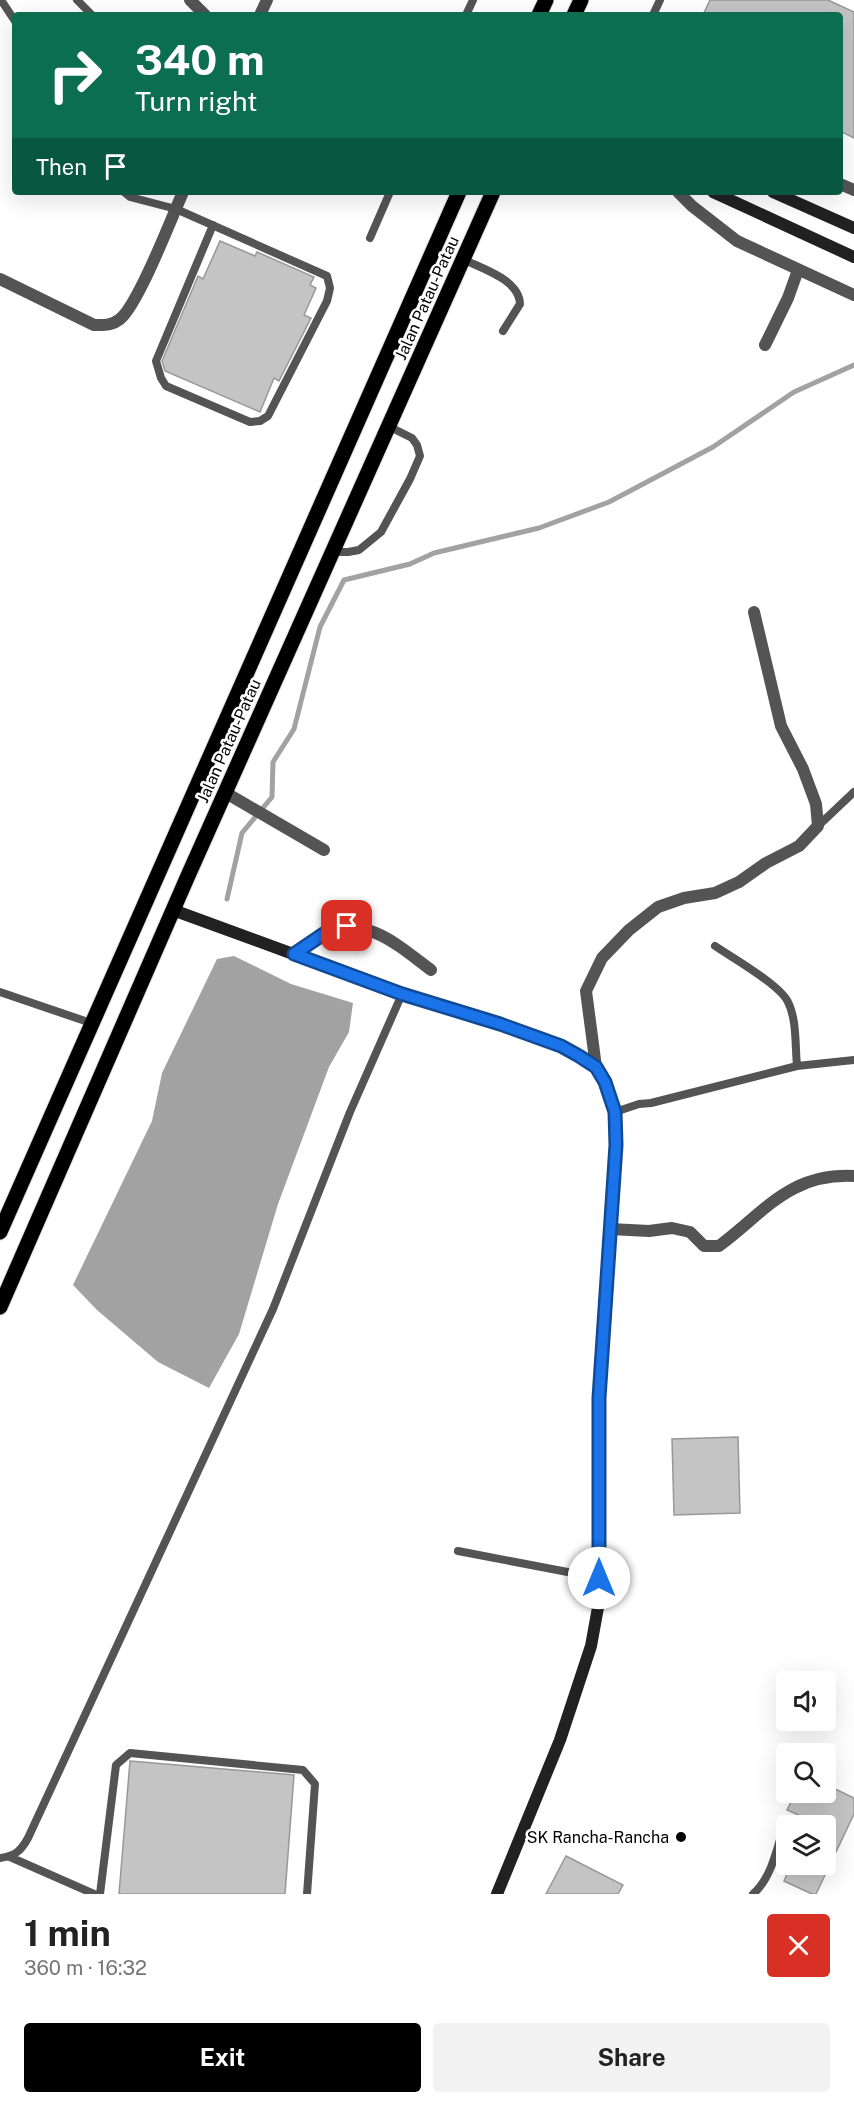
<!DOCTYPE html>
<meta charset="utf-8">
<style>
body{margin:0;font-family:"Public Sans",sans-serif;background:#f2f2f2;color:#222;height:100vh;display:flex;flex-direction:column;font-size:22px;white-space:nowrap}
*{box-sizing:border-box;margin:0}
p{font-size:20px;color:#767676}
.icon{flex:none;width:33px;height:33px;fill:none;stroke:currentColor;stroke-width:2;stroke-linecap:round;stroke-linejoin:round}
.map{position:relative;height:1894px;overflow:hidden}
.sheet{display:flex;flex-direction:column;background:#fff;flex:1}
.sheet>*{flex:none}
.guide{position:absolute;left:12px;top:12px;width:831px;height:183px;border-radius:6px;box-shadow:0 6px 24px #0002;background:#0b6e4f;color:#fff;overflow:hidden}
.fabs{position:absolute;left:776px;top:1671px;display:grid;gap:12px}
.fabs a{display:grid;place-items:center;width:60px;height:60px;border-radius:6px;background:#fff;box-shadow:0 6px 24px #0002;font-size:30px}
.pin{position:absolute;display:grid;place-items:center;width:51px;height:51px;color:#fff;margin:-26px;border-radius:12px;box-shadow:0 3px 9px #0006}
.me{position:absolute;width:66px;margin:-33px;rotate:0deg;stroke-linejoin:round;filter:drop-shadow(0 0 4px #0008)}
.turn{display:flex;align-items:center;gap:21px;height:126px;padding:0 24px;font-size:27px}
.turn .icon{width:78px;height:78px;stroke-width:2.5}
.turn b{display:block;font-size:42px;line-height:51px}
.then{display:flex;align-items:center;height:57px;padding:0 24px;background:#0003;gap:12px;font-size:22px}
.round{display:grid;place-items:center;flex:none;width:63px;height:63px;border-radius:6px;background:#f2f2f2}
.headline{display:flex;align-items:center;justify-content:space-between;height:102px;padding:0 24px}
h1{font-size:36px;font-weight:700;line-height:45px}
.cta{display:flex;gap:12px;margin-top:auto;padding:12px 24px}
.cta a{flex:1;height:69px;border-radius:6px;background:#000;color:#fff;font-size:24px;font-weight:700;line-height:69px;text-align:center}
.cta a+a{background:#f2f2f2;color:#222}
.map>svg:first-child{display:block}
</style>
<div class="map">
<svg width="854" height="1894" viewBox="0 0 854 1894">
<rect width="100%" height="100%" fill="#fff"/>
<!-- water -->
<path fill="#a2a2a2" d="M234,956L291,984L353,1003L349,1032L329,1067L278,1204L239,1334L209,1388L158,1362L97,1310L73,1285L152,1121L162,1073L217,959Z"/>
<g fill="none" stroke-linecap="round" stroke-linejoin="round">
<!-- stream -->
<path stroke="#a2a2a2" stroke-width="5" d="M227,899L242,833L272,797L273,762L294,729L320,627L344,580L410,564L434,553L539,528L609,502L713,447L794,392L854,365"/>
</g>
<!-- building -->
<path fill="#c4c4c4" stroke="#989898" stroke-width="1.5" d="M710,0H828L854,12V138L840,131V15H703Z
M220,241L255,256L257,252L314,277L310,285L316,288L304,315L311,318L279,381L274,378L260,412L165,371L162,361L198,276L203,279Z
M738,1437L740,1513L674,1515L672,1439Z
M130,1761L294,1775L285,1894H119Z
M825,1784L854,1798V1814L816,1894H812L784,1881L791,1864H825V1826H810L812,1821L787,1810L796,1792H825Z
M566,1856L623,1885L618,1894H546Z"/>
<g fill="none" stroke-linecap="round" stroke-linejoin="round">
<!-- primary casing -->
<g stroke="#dbdbdb" stroke-width="17">
<path id="primary" d="M539,15L546,0
M574,15L581,0
M0,1232L459,192
M0,1307L187,878L493,192"/>
</g>
<!-- lane -->
<path stroke="#545454" stroke-width="8" d="M1,0L15,21
M77,0L92,15
M466,15L473,0
M653,15L660,0
M124,192L130,197L176,209L327,276L330,288L327,301L268,416L260,421L250,422L166,386L161,378L156,361L213,225
M370,238L390,192
M463,259C482,269 519,279 520,304L503,331
M333,552H348L359,550L381,532L410,479L420,456L417,445L412,438L390,427
M818,826L854,792
M715,946C733,958 780,985 788,1002C797,1020 795,1046 797,1066
M0,992L91,1023
M615,1112L639,1104L651,1103L797,1066L854,1060
M458,1551L599,1578
M10,1857L94,1894
M0,1858C15,1856 21,1851 28,1838L273,1309L350,1112L402,994
M100,1894L116,1765L130,1753L303,1770L315,1784L307,1894
M753,1894C772,1878 778,1845 785,1822"/>
<!-- street -->
<path stroke="#545454" stroke-width="12" d="M190,0L205,15
M260,15L267,0
M840,184L854,190
M678,192L692,206L737,241L854,295
M0,279L94,325C104,325 111,326 120,319C138,305 172,217 183,192
M765,345L788,298L798,270
M226,793L324,850
M294,954C304,947 314,938 325,933C366,914 400,947 431,970
M596,1067L586,991L602,958L629,930L658,907L684,898L715,893L739,882L766,863L799,846L818,826L816,804L803,769L781,726L754,612
M610,1229L649,1231L672,1228L690,1232L704,1246H719C765,1212 789,1173 854,1176"/>
<!-- secondary -->
<path stroke="#212121" stroke-width="12" d="M713,192L854,257
M773,192L854,228
M173,910L402,994L500,1024L561,1046L596,1067L605,1082L615,1112L616,1145L599,1398V1602L591,1646L560,1740L497,1894"/>
<!-- primary -->
<use href="#primary" stroke="#000" stroke-width="15"/>
</g>
<g fill="none" stroke-linecap="round" stroke-linejoin="round">
<!-- route casing -->
<g stroke="#114b97" stroke-width="15">
<path id="route" d="M347,926L325,933L294,954L402,994L500,1024L561,1046L579,1056L596,1067L605,1082L615,1112L616,1145L599,1398V1578"/>
</g>
<!-- route -->
<use href="#route" stroke="#1a73e8" stroke-width="10"/>
</g>
<!-- markers -->
<circle fill="#000" stroke="#fff" stroke-width="2" cx="681" cy="1837" r="6"/>
<g text-anchor="middle" dominant-baseline="central" stroke-width="5" stroke-linejoin="round" paint-order="stroke">
<!-- street labels -->
<g font-size="16" fill="#000" stroke="#fff">
<text transform="translate(427 298) rotate(-66)">Jalan Patau-Patau</text>
<text transform="translate(229 741) rotate(-66)">Jalan Patau-Patau</text>
</g>
<!-- poi labels -->
<g font-size="16" fill="#000" stroke="#fff" text-anchor="end">
<text x="669" y="1837">SK Rancha-Rancha</text>
</g>
</g>
</svg>
<div class="fabs">
<a><svg class="icon" aria-label="sound" viewBox="0 0 24 24"><path d="M4 9h4l5-4v14l-5-4H4zM17 9q2 3 0 6"/></svg></a>
<a><svg class="icon" aria-label="search" viewBox="0 0 24 24"><circle cx="10" cy="10" r="6"/><path d="M15 15l6 6"/></svg></a>
<a><svg class="icon" aria-label="layers" viewBox="0 0 24 24"><path d="M12 4l9 5-9 5-9-5zM3 14l9 5 9-5"/></svg></a>
</div>
<div class="pin" style="left:347px;top:926px;background:#d93025"><svg class="icon" aria-label="arrive" viewBox="0 0 24 24"><path d="M6 21V4h12l-3 4 3 4H6"/></svg></div>
<svg class="me" style="left:599px;top:1578px" viewBox="-20 -20 40 40"><circle r="19" fill="#fff"/><path d="M0-13L10 11 0 6-10 11z" fill="#1a73e8"/></svg>
<div class="guide">
<div class="turn"><svg class="icon" aria-label="right" viewBox="0 0 24 24"><path d="M7 20v-9h11M14 6l5 5-5 5"/></svg><div><b>340 m</b>Turn right</div></div>
<div class="then">Then<svg class="icon" aria-label="arrive" viewBox="0 0 24 24"><path d="M6 21V4h12l-3 4 3 4H6"/></svg></div>
</div>
</div>
<section class="sheet">
<div class="headline"><div><h1>1 min</h1><p>360 m · 16:32</p></div><a class="round" style="background:#d93025;color:#fff"><svg class="icon" aria-label="close" viewBox="0 0 24 24"><path d="M6 6l12 12M18 6L6 18"/></svg></a></div>
<div class="cta"><a>Exit</a><a>Share</a></div>
</section>
